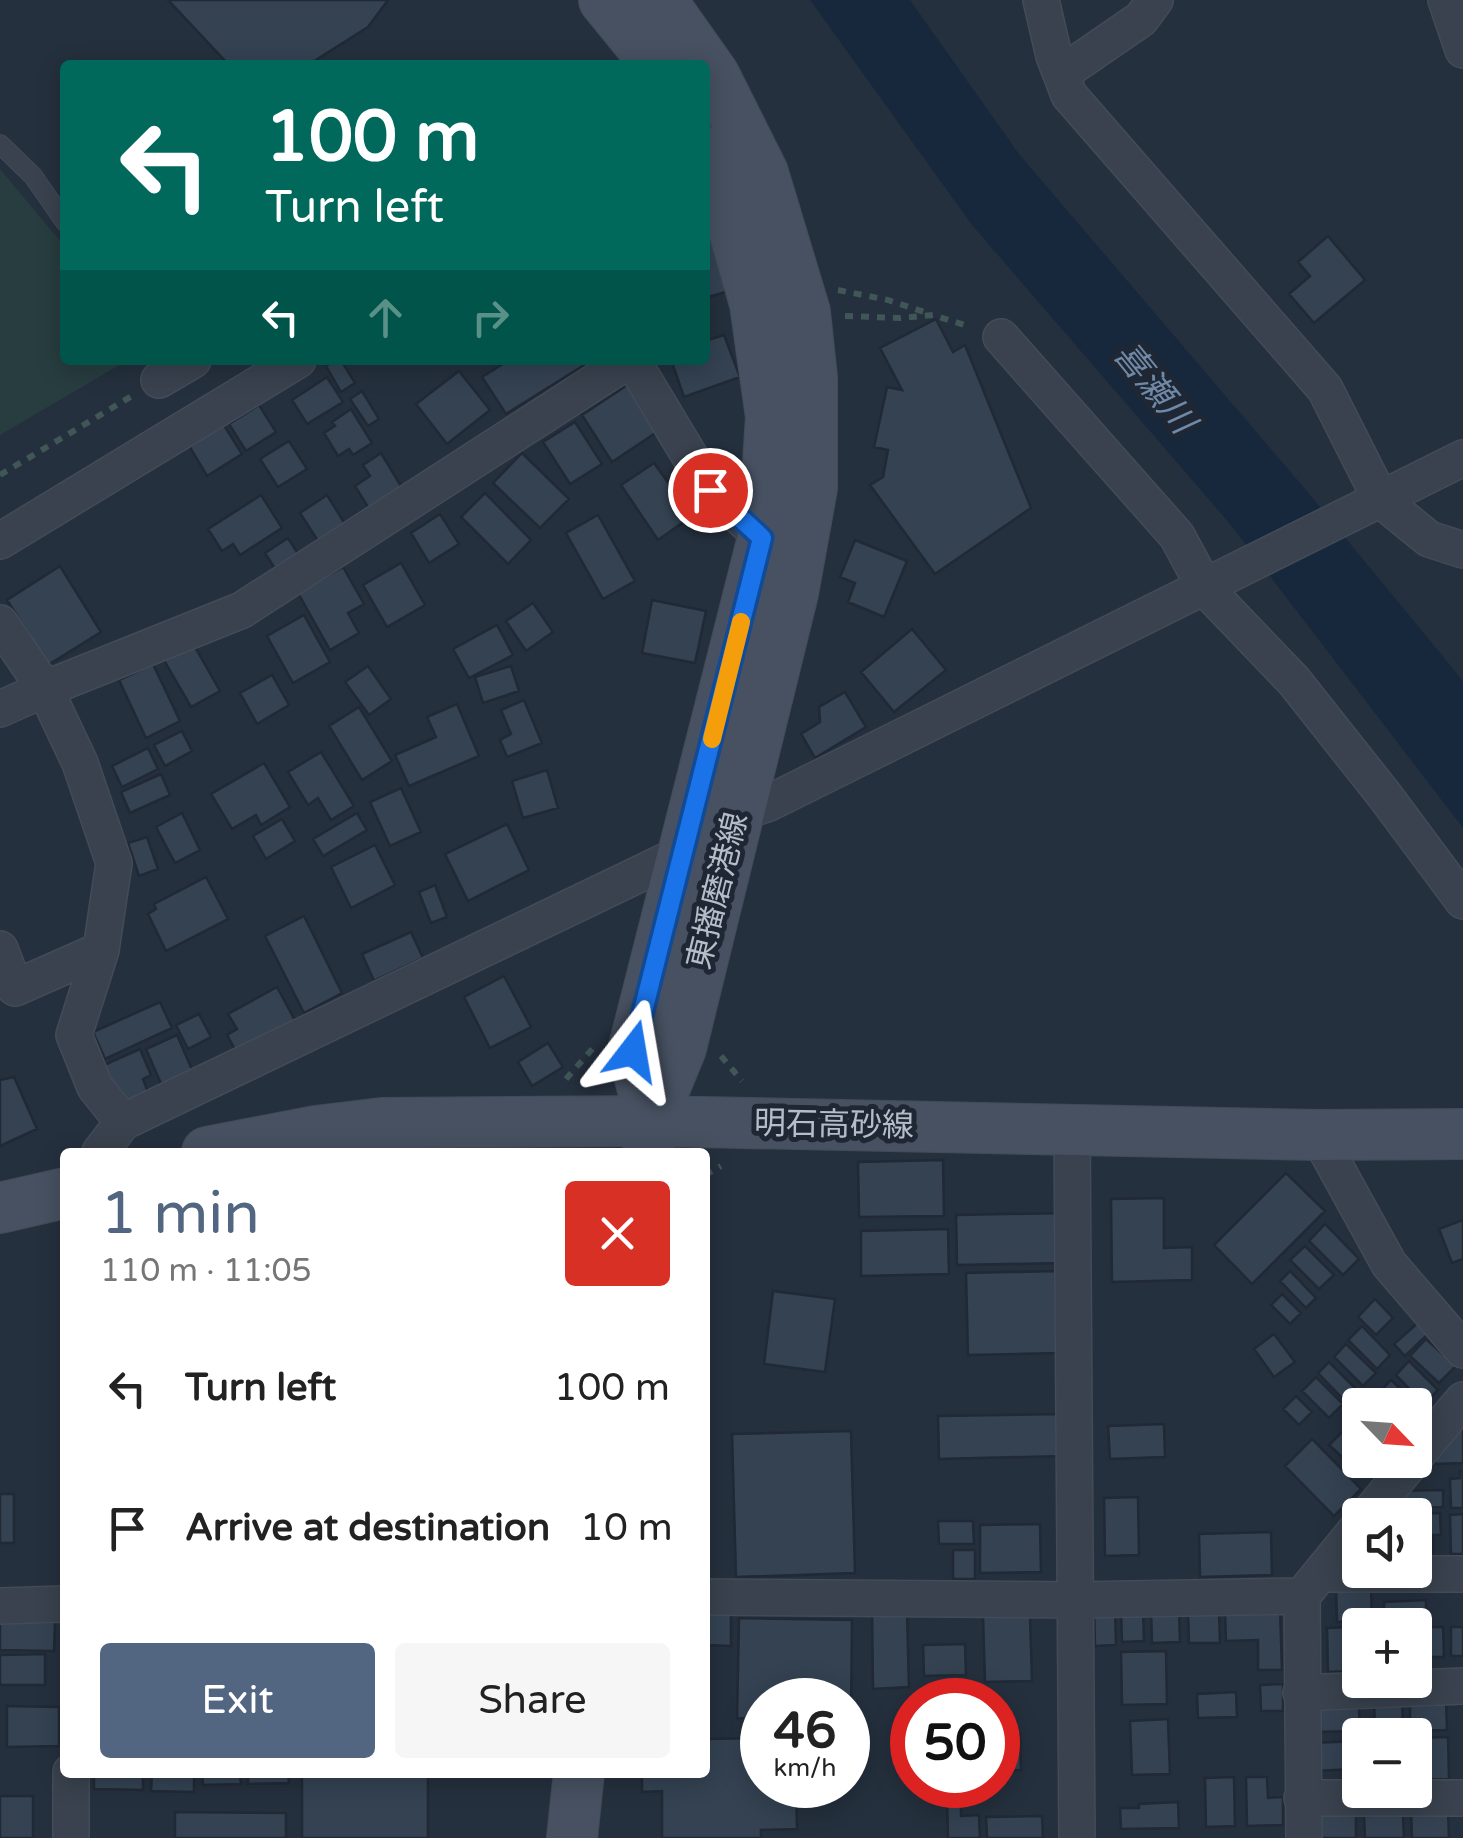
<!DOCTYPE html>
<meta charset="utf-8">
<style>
body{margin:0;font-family:"Varela Round","Noto Sans JP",sans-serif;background:#f6f6f6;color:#222;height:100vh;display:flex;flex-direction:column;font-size:38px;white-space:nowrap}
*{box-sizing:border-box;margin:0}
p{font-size:32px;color:#767676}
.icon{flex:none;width:55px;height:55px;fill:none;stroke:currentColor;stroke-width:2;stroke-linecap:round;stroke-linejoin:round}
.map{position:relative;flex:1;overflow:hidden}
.side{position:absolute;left:60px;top:1148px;width:650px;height:630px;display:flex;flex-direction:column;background:#fff;border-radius:10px;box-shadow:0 5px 25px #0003}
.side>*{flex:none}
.top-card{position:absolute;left:60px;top:60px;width:650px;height:305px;border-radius:10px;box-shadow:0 5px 25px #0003;background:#00695c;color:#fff;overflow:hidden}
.needle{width:65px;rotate:115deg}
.fabs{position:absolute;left:1342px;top:1388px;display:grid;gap:20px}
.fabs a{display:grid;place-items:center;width:90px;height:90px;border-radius:10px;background:#fff;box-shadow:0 5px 25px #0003;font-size:50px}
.speed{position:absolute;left:740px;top:1678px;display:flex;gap:20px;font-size:50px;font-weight:700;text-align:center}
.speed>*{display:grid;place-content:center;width:130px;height:130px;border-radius:50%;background:#fff;box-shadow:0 5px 25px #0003;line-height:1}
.speed small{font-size:25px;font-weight:400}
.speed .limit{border:15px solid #d22;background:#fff;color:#111}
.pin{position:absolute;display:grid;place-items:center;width:85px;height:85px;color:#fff;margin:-42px;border:5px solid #fff;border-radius:50%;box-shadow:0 2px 10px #0007}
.me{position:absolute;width:110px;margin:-55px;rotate:14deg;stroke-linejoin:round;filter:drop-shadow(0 0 8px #0008)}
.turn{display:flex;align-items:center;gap:35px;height:210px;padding:0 40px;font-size:45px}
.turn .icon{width:130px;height:130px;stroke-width:2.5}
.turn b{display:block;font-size:70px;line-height:85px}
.lanes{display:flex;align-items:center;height:95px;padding:0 40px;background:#0003;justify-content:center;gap:50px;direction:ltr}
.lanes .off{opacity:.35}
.round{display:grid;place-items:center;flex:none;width:105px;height:105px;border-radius:10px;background:#f6f6f6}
.headline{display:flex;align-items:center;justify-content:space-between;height:170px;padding:0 40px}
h1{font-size:60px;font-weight:600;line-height:75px;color:#526681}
.button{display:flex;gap:20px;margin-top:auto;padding:20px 40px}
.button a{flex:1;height:115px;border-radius:10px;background:#526681;color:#fff;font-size:40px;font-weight:600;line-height:115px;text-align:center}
.button a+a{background:#f6f6f6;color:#222}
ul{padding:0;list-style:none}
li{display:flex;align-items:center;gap:30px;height:140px;padding:0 40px}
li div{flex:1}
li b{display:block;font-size:38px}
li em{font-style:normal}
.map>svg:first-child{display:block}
</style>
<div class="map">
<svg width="1463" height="1838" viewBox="0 0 1463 1838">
<rect width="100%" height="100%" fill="#25303e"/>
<!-- green -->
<path fill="#273d3f" d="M0,169L65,247V360H121V364L0,435Z"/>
<!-- water -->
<path fill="#18283c" d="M810,0H910L1019,154L1306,490L1455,671L1463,682V828L1230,524L972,225Z"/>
<!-- building -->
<path fill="#344252" stroke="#202935" stroke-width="2.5" d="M168,0H388L368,27L308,65H229Z
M717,219L736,289L705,298V222Z
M1328,236L1365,280L1314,323L1289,294L1310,276L1298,262Z
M936,319L953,352L965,345L1031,508L935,574L870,485L883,477L888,450L874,447L887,387L902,390L880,348Z
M724,335L740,377L684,397L671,360H705V341Z
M335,360H341L355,383L341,392L326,366Z
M509,360H587L589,362L506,414L482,377Z
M459,371L490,410L447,444L416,404Z
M327,377L343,402L307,424L292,400Z
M629,384L660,430L612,462L582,415Z
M362,391L379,419L368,426L350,399Z
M259,405L276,432L246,451L229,424Z
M351,409L372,443L353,455L349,449L338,456L324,433L335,426L332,422Z
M222,422L242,454L207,476L188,444Z
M575,422L602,464L570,484L543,442Z
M289,441L307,469L278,487L260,459Z
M381,453L404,491L371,512L355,486L370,476L363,465Z
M522,453L569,499L540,528L493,483Z
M654,463L692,516L658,540L621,485Z
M485,493L531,540L508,564L461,517Z
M261,495L282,528L240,555L233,544L222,551L208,529Z
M327,495L345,524L318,541L300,513Z
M440,514L459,544L429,563L411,533Z
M598,515L635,581L603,599L566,533Z
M288,538L300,557L277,572L265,553Z
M855,540L907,561L884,617L848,602L855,583L840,577Z
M401,563L425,605L387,627L363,585Z
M60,566L101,632L48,665L7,600Z
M343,567L364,604L348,613L359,633L330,650L298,593Z
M652,600L706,611L695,663L642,653Z
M533,603L553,632L526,651L506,621Z
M304,615L330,662L293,683L267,636Z
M497,625L513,655L469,678L453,649Z
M912,629L946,670L894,712L861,672Z
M191,640L220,691L191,707L162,657Z
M153,664L180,721L146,738L119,680Z
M368,666L391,699L369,715L345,682Z
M511,666L519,691L483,703L475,677Z
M272,675L289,705L257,724L240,693Z
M845,692L866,727L815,758L801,734L820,722L819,707Z
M524,700L542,743L507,757L500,740L511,734L501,710Z
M457,704L479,756L409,786L395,755L436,737L427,717Z
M359,707L392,761L362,780L329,726Z
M182,731L192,751L165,766L154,745Z
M148,748L158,769L122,787L112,766Z
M321,752L354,806L331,820L318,798L308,805L288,772Z
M264,763L290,807L261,825L256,815L232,829L211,794Z
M547,770L558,808L523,818L512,781Z
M161,774L170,795L130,813L121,792Z
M401,788L421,832L390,846L370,802Z
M182,813L200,850L175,863L156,827Z
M357,813L367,830L323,856L313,839Z
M282,819L295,841L266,859L253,836Z
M507,824L529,870L468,901L445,854Z
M147,837L158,869L139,876L128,843Z
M375,845L395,885L351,908L331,867Z
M206,877L228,919L166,951L148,914L156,909L154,904Z
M435,885L447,917L431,923L419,892Z
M304,916L342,993L304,1013L265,936Z
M411,932L423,958L374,981L362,954Z
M504,976L531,1027L490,1048L464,997Z
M277,987L297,1024L239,1057L227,1035L237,1029L228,1014Z
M160,1002L172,1028L105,1059L93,1032Z
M199,1014L211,1037L188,1049L176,1025Z
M177,1035L193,1072L162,1086L146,1049Z
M548,1043L563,1067L532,1086L518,1062Z
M140,1049L151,1075L143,1079L148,1092L121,1103L104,1065Z
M14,1077L37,1129L0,1146V1080Z
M943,1160L944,1216L859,1217L858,1162Z
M1286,1173L1325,1211L1252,1284L1214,1245Z
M1164,1198V1248L1192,1247V1280L1112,1282L1111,1199Z
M1064,1213V1263L957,1265L956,1215Z
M1463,1220V1259L1452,1263L1439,1229Z
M1325,1224L1359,1259L1343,1275L1309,1241Z
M948,1229L949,1274L861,1276V1231Z
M1305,1246L1334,1275L1319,1289L1290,1260Z
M1056,1271L1058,1353L968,1355L966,1273Z
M1290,1271L1316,1298L1306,1308L1280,1281Z
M773,1291L835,1299L825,1372L764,1364Z
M1282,1294L1301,1313L1290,1324L1271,1305Z
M1375,1299L1393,1318L1376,1335L1358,1317Z
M1420,1321L1430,1332L1405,1356L1394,1344Z
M1362,1326L1390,1355L1377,1369L1348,1340Z
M1274,1334L1295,1362L1274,1377L1254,1349Z
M1426,1339L1456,1366L1439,1383L1410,1356Z
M1346,1344L1376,1373L1363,1386L1334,1357Z
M1409,1361L1438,1390L1424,1404L1396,1375Z
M1329,1362L1356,1389L1344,1400L1318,1373Z
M1316,1377L1343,1404L1329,1418L1302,1391Z
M1391,1380L1421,1408L1415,1415V1405H1393L1379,1393Z
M1296,1396L1312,1412L1299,1425L1283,1409Z
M1064,1414L1065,1456L939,1459L938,1416Z
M1164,1424L1165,1457L1110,1459L1108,1426Z
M1463,1424V1463L1435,1464L1434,1435Z
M851,1431L855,1573L736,1577L732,1434Z
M1343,1431L1360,1447V1460H1374L1361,1474L1329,1445Z
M1312,1439L1361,1489L1334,1516L1285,1466Z
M1460,1471H1463V1508H1451L1450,1479L1460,1478Z
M1443,1490V1507L1395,1508L1394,1491Z
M0,1494H14V1543H0Z
M1138,1497L1139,1555L1105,1556L1104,1498Z
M1440,1513L1441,1535H1433V1553H1415V1515H1391Z
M1463,1514V1554H1451L1450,1515Z
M938,1521H973L974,1544H939Z
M1040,1524L1041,1572L980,1573V1525Z
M1271,1532L1272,1575L1200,1577L1199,1534Z
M953,1550H975V1579H953Z
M1371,1585L1372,1621L1337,1622L1336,1586Z
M1426,1600V1618L1384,1620V1602Z
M1094,1607H1115L1116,1645L1095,1646Z
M1143,1609L1144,1641L1122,1642L1121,1610Z
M1179,1609L1180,1642L1152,1643L1151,1610Z
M1280,1609L1282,1670H1258V1640L1226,1641L1225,1611Z
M907,1611L909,1687L873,1689L872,1612Z
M1188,1612H1219L1220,1643H1189Z
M705,1613H731V1646L705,1645Z
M1030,1615L1032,1681L985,1682L983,1616Z
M739,1618L852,1620L851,1720H848V1700H762V1719L737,1718Z
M0,1622H55L54,1651L0,1650Z
M1354,1627L1355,1671L1328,1672L1327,1628Z
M1415,1627H1443L1444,1657H1415Z
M1451,1627H1463V1656H1451Z
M965,1644L966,1675L924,1676L923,1645Z
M1166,1651L1167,1704L1122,1705L1121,1652Z
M45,1654V1685H0V1655Z
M1283,1684V1711H1261L1260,1685Z
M1236,1692L1237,1717L1198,1718L1197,1694Z
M1402,1695L1403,1732L1375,1733L1374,1696Z
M1313,1699H1330V1709L1359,1708L1360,1731L1313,1732Z
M1446,1700L1447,1730L1410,1731V1702Z
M7,1706L59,1707V1746L7,1747Z
M1168,1719L1170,1774L1132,1775L1130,1721Z
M1020,1734L1021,1770L998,1771V1735Z
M1448,1737L1449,1779L1415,1780V1738Z
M760,1738L762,1785H796L797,1829L761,1830V1838H662V1791L642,1792V1772H705V1739Z
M1356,1741L1357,1769L1313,1771L1312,1743Z
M94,1772H143V1790L94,1789Z
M152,1772H194V1792L151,1791Z
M202,1772H240L241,1784L203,1785Z
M248,1772H288L289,1783L248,1784Z
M302,1772H428V1838H302Z
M1234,1777L1235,1826L1206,1827L1205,1778Z
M1246,1777H1267L1268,1798L1283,1797V1825L1247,1826Z
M0,1796H33V1838H0Z
M947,1800H961V1816L979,1815L980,1838H948Z
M1178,1802L1179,1828L1121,1829L1120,1808H1139V1804Z
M1356,1808V1838H1319V1809Z
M1448,1809L1449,1838H1412L1411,1810Z
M175,1812L286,1813V1838H175Z
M1403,1815L1404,1838H1365L1364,1816Z
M1042,1816L1043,1838H987L986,1817Z"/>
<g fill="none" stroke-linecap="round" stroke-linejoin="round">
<!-- lane casing -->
<g stroke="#424b57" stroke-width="20">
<path id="lane" d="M0,144L33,176L65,222"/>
</g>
<!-- street casing -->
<g stroke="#424b57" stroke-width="38">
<path id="street" d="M1041,0L1054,56L1069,95L1325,389L1381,500L1429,539L1463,550
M1446,0L1463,50
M1061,74L1141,19L1155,0
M1001,337L1177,536L1205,588L1294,681L1385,796L1463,901
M632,360L710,490L763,538
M159,380L193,360
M0,541L298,360
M0,623L45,689L0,709
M0,949L15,988L101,950
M123,1122L95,1087L74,1035L101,950L114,863L80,763L45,689L242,610L629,360
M1072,1130L1077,1838
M1318,1135L1389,1264L1463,1350
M100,1152L123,1122L683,853L737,814L769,803L1463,458
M1415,1457L1463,1400
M1368,1515L1413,1460
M1322,1574H1463
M705,1597L1075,1600L1302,1596
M0,1606L65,1604
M1301,1693L1463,1686
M1302,1798H1463
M71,1838V1772
M1304,1838L1302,1596L1360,1525"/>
</g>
<!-- secondary casing -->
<g stroke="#424b57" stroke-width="52">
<path id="secondary" d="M604,0L657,65
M651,1121L633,1051L763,538L771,417L755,304L722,188L705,152
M207,1152L316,1131L382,1123L651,1121L1318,1135L1463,1134
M648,1152L651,1121L681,1048L793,593L812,488V378L805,312L763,173L714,75L661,0
M0,1208L65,1193
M572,1838L579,1772"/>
</g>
<!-- path -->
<path stroke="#405657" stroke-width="6" stroke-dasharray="8 8" stroke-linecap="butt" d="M838,290L888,300L927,313
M845,316L900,318L933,315L971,327
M0,475L132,396
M721,1056L742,1081
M566,1079L594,1047
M705,1175L721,1166"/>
<!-- lane -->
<use href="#lane" stroke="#39424e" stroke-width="18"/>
<!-- street -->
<use href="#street" stroke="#39424e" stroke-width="35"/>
<!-- secondary -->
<use href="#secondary" stroke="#475161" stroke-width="50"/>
</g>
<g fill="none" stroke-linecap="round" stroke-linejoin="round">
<!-- route casing -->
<g stroke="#114b97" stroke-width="25">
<path id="route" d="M633,1051L762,538L710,490"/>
</g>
<!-- route -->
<use href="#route" stroke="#1a73e8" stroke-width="18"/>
<!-- slow -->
<path stroke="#f59e0b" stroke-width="18" d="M712,739L741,622"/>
</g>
<g text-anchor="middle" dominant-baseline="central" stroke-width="10" stroke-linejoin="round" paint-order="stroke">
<!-- street labels -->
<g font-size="32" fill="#b5bdc9" stroke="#1e2733">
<text transform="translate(718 891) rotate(-76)">東播磨港線</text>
<text transform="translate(834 1125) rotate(1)">明石高砂線</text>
</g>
<!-- water labels -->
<g font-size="35" font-style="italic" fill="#6f89a7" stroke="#1e2733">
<text transform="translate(1154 388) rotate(51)">喜瀬川</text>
</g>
</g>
</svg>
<div class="fabs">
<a><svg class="needle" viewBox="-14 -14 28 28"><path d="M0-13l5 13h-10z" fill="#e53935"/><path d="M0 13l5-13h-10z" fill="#767676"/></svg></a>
<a><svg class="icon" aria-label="sound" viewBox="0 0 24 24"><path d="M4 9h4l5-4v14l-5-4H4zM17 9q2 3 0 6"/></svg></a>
<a>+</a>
<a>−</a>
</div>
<div class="speed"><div>46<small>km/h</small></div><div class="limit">50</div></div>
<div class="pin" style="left:710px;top:490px;background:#d93025"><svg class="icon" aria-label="arrive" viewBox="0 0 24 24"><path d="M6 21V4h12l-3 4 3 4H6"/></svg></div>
<svg class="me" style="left:633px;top:1051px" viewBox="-20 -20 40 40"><path d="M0-17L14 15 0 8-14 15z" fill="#1a73e8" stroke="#fff" stroke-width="4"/></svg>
<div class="top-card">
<div class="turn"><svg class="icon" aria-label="left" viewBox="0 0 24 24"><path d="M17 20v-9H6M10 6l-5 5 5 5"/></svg><div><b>100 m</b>Turn left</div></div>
<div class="lanes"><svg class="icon" aria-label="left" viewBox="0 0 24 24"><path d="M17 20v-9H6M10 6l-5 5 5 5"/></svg><svg class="icon off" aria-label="ahead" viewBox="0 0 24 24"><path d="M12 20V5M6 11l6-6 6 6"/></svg><svg class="icon off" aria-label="right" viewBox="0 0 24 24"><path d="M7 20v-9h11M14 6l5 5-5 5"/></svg></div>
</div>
<section class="side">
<div class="headline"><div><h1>1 min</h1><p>110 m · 11:05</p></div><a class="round" style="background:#d93025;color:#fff"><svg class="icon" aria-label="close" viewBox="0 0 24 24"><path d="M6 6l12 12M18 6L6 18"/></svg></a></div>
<ul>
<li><svg class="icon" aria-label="left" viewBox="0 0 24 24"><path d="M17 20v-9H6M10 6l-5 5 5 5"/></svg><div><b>Turn left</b></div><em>100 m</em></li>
<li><svg class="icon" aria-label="arrive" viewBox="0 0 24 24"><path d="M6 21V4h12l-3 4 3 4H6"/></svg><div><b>Arrive at destination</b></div><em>10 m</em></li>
</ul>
<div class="button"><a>Exit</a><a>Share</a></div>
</section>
</div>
